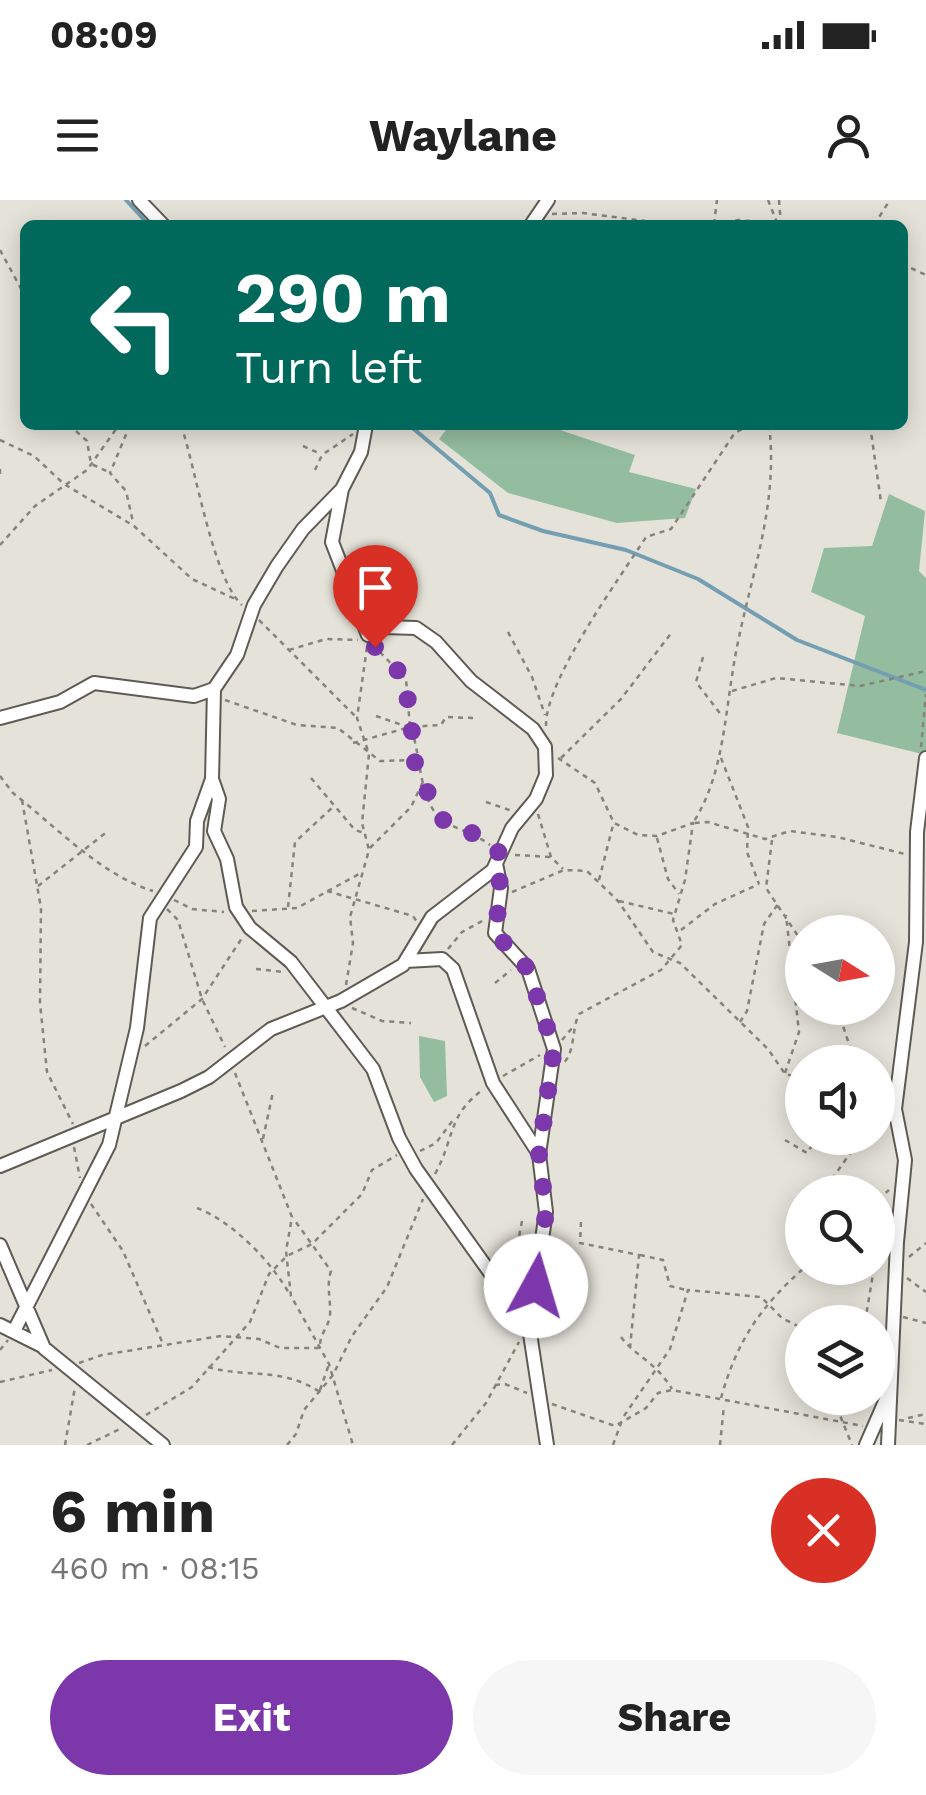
<!DOCTYPE html>
<meta charset="utf-8">
<style>
body{margin:0;font-family:"Work Sans",sans-serif;background:#f6f6f6;color:#222;height:100vh;display:flex;flex-direction:column;font-size:38px;white-space:nowrap}
*{box-sizing:border-box;margin:0}
p{font-size:32px;color:#767676}
.icon{flex:none;width:55px;height:55px;fill:none;stroke:currentColor;stroke-width:2;stroke-linecap:round;stroke-linejoin:round}
.map{position:relative;height:1245px;overflow:hidden}
.side{display:flex;flex-direction:column;background:#fff;flex:1}
.side>*{flex:none}
.guide{position:absolute;left:20px;top:20px;width:888px;height:210px;border-radius:15px;box-shadow:0 5px 25px #0003;background:#00695c;color:#fff;overflow:hidden}
.needle{width:65px;rotate:101deg}
.buttons{position:absolute;left:785px;top:715px;display:grid;gap:20px}
.buttons a{display:grid;place-items:center;width:110px;height:110px;border-radius:50%;background:#fff;box-shadow:0 5px 25px #0003;font-size:50px}
.pin{position:absolute;display:grid;place-items:center;width:85px;height:85px;color:#fff;margin:-102px -42px;border-radius:50% 50% 50% 0;rotate:-45deg;box-shadow:0 0 10px #0007}
.pin .icon{rotate:45deg}
.me{position:absolute;width:110px;margin:-55px;rotate:6deg;stroke-linejoin:round;filter:drop-shadow(0 0 8px #0008)}
.turn{display:flex;align-items:center;gap:35px;height:210px;padding:0 50px;font-size:45px}
.turn .icon{width:130px;height:130px;stroke-width:2.5}
.turn b{display:block;font-size:70px;line-height:85px}
.round{display:grid;place-items:center;flex:none;width:105px;height:105px;border-radius:52px;background:#f6f6f6}
.summary{display:flex;align-items:center;justify-content:space-between;height:170px;padding:0 50px}
h1{font-size:60px;font-weight:700;line-height:75px}
.cta{display:flex;gap:20px;margin-top:auto;padding:20px 50px}
.cta a{flex:1;height:115px;border-radius:60px;background:#7c37ab;color:#fff;font-size:40px;font-weight:700;line-height:115px;text-align:center}
.cta a+a{background:#f6f6f6;color:#222}
.status{display:flex;justify-content:space-between;align-items:center;height:70px;padding:0 50px;background:#fff;direction:ltr}
.status svg{height:28px;fill:currentColor}
header{display:flex;justify-content:space-between;align-items:center;height:130px;padding:0 50px;background:#fff;font-size:45px;font-weight:700}
.map>svg:first-child{display:block}
</style>
<div class="status"><b>08:09</b><svg viewBox="0 0 49 12"><path d="M0 12V9h3v3zM5 12V6h3v6zM10 12V3h3v9zM15 12V0h3v12zM26 1h20v11H26zM47 4h2v5h-2z"/></svg></div>
<header><svg class="icon" aria-label="menu" viewBox="0 0 24 24"><path d="M4 6h16M4 12h16M4 18h16"/></svg>Waylane<svg class="icon" aria-label="person" viewBox="0 0 24 24"><circle cx="12" cy="8" r="4"/><path d="M4 21q1-7 8-7t8 7"/></svg></header>
<div class="map">
<svg width="926" height="1245" viewBox="0 0 926 1245">
<rect width="100%" height="100%" fill="#e5e3d9"/>
<!-- green -->
<path fill="#94bd9f" d="M450,225H545L635,255L629,272L696,289L685,318L617,323L508,293L439,239Z
M889,294L925,311L919,371L926,378V555L837,533L865,416L811,392L824,348L872,346Z
M419,836L445,841L447,896L434,902L420,877Z"/>
<g fill="none" stroke-linecap="round" stroke-linejoin="round">
<!-- stream -->
<path stroke="#749fb3" stroke-width="4" d="M126,0L149,25
M409,225L490,293L499,315L543,331L626,350L698,379L797,440L926,490"/>
<!-- minor casing -->
<g stroke="#5d5b53" stroke-width="16">
<path id="minor" d="M139,0L163,25
M531,25L548,0
M0,518L60,502L94,483L194,496L214,489L237,455L254,405L277,366L303,329L342,289L361,252L366,225
M212,579L219,599L214,631L227,659L236,707L250,728L291,762L373,869L399,938L416,969L529,1127
M496,664L501,688L495,733L528,769L554,849L539,954L546,1012L529,1127L547,1245
M406,761L442,759L453,769L493,883L539,954
M0,966L181,891L209,877L271,829L341,801L403,765L432,717L493,670L512,628L536,599L546,575L545,547L533,529L471,481L436,442L416,428L384,427L368,435L332,342L342,289
M0,1045L44,1148L163,1245
M0,1125L42,1146
M14,1131L109,945L137,828L150,718L196,647L197,621L212,579L214,489
M866,1245L887,1197
M888,1245L897,1042L905,960L895,909L916,742L917,632L926,558"/>
</g>
<!-- path -->
<path stroke="#84837c" stroke-width="2.5" stroke-dasharray="5 5" stroke-linecap="butt" d="M768,0L778,25
M779,0L781,25
M552,14L583,13L676,25
M714,24L717,0
M716,25L738,20L795,25
M874,25L890,0
M0,50L25,96
M902,64L926,75
M130,225L110,273L126,291L133,322
M181,225C196,269 213,379 242,405
M769,225C780,313 744,391 732,476C724,527 721,579 693,623L708,622L765,639L790,631L837,637L905,654
M870,225L881,302
M76,231L87,241L91,264L109,272
M0,240L34,256L64,284L134,326L192,379L235,399
M303,246L321,254
M0,269V276
M315,270L322,255L353,234
M0,345L35,306L87,270L119,225
M259,420L356,517
M508,432L532,477L545,515
M289,450L326,439L358,440
M703,457L696,482L722,516
M732,491L776,478L860,486L926,471
M225,500L297,525L338,528L380,561L415,560
M376,516L408,527
M473,518L446,517L441,525L410,527C422,551 417,607 447,623C461,631 476,634 490,645
M546,526C545,480 620,378 646,337L671,329L734,234L748,225
M353,543L410,527L406,479L374,446
M921,547L926,494
M558,558L595,583L614,623L638,635L657,636L693,623L685,680L673,720L682,745L661,770L579,814C571,831 576,850 563,864
M561,558L621,499L672,432
M721,558L748,627L747,652L759,684
M0,576L13,593C55,626 101,675 153,691
M311,578L355,630L364,633
M22,600L41,708L40,803L47,872L73,924
M486,602L512,611
M538,614L551,657L563,669
M657,638L668,679L679,694
M772,640L766,688L802,742
M370,648L411,607L423,582
M515,655L551,657
M599,680L613,625
M38,686L108,631
M327,691L413,716L417,722
M512,692L564,670L587,671L618,701L653,752L680,763L768,849L785,874L802,878
M174,700L192,709L224,712
M619,701L674,714
M288,707L295,642L333,607
M167,709L178,720L202,799L225,847
M252,711L297,708L359,674
M681,730L715,704L759,684
M448,749L462,732L484,720
M256,769L284,772
M495,783L511,770
M346,785L353,743L350,717L369,650L362,623L369,554L357,518L367,447
M352,808L382,821L411,823
M837,808L855,862
M740,822L747,811L764,724L778,704
M562,840L573,827
M145,846L202,799L242,738
M235,873L292,1017L286,1051L291,1096L329,1164L353,1245
M785,873L799,832L786,715
M503,876L540,855
M263,939L273,892
M785,940L807,953L817,938L847,955
M74,947L80,978
M420,951L436,943L453,920
M435,974C455,938 447,915 484,889
M832,979L861,938
M878,999L889,990
M91,1004L123,1051L163,1144
M197,1008C232,1021 272,1062 290,1095
M522,1021L518,1042L527,1044
M581,1022L580,1043L639,1055L630,1148
M640,1055L663,1060L670,1086L686,1090
M909,1057L926,1043
M500,1064L516,1070L525,1068
M878,1065L885,1056
M907,1078L926,1092
M903,1117L926,1123
M858,1122H861
M865,1122L874,1068
M621,1137C637,1158 654,1160 672,1189
M0,1150L8,1140
M79,1163L102,1155L221,1136L259,1139L280,1148H320C319,1134 329,1127 330,1115C331,1099 326,1086 331,1071L293,1018
M208,1167C251,1179 279,1166 320,1192
M0,1182L52,1170
M495,1185L505,1184L527,1193
M320,1190L329,1164
M721,1198C737,1141 760,1107 804,1068
M833,1198L852,1245
M552,1204L615,1226L646,1208L658,1193L672,1190L863,1226
M146,1215L192,1187L250,1122L269,1074L287,1056L312,1044L362,994L372,970L397,955
M624,1216L670,1149L688,1090L761,1097L782,1118L802,1128
M908,1218L926,1214
M899,1220L926,1224
M65,1245L75,1187
M87,1245L122,1228
M287,1245L296,1234L304,1210L333,1175L352,1136L387,1087L423,999
M452,1245L486,1203L519,1142
M613,1245L621,1223
M720,1245L724,1205"/>
<!-- minor -->
<use href="#minor" stroke="#fff" stroke-width="12"/>
</g>
<g fill="none" stroke-linecap="round" stroke-linejoin="round">
<!-- route -->
<path stroke="#7c37ab" stroke-width="18" stroke-dasharray="0 32.4" d="M375,447L406,479L410,527L416,540L414,560L436,612L446,623L465,628L501,654L496,664L501,688L495,733L528,769L554,849L539,954L546,1012L536,1086"/>
</g>
</svg>
<div class="buttons">
<a><svg class="needle" viewBox="-14 -14 28 28"><path d="M0-13l5 13h-10z" fill="#e53935"/><path d="M0 13l5-13h-10z" fill="#767676"/></svg></a>
<a><svg class="icon" aria-label="sound" viewBox="0 0 24 24"><path d="M4 9h4l5-4v14l-5-4H4zM17 9q2 3 0 6"/></svg></a>
<a><svg class="icon" aria-label="search" viewBox="0 0 24 24"><circle cx="10" cy="10" r="6"/><path d="M15 15l6 6"/></svg></a>
<a><svg class="icon" aria-label="layers" viewBox="0 0 24 24"><path d="M12 4l9 5-9 5-9-5zM3 14l9 5 9-5"/></svg></a>
</div>
<div class="pin" style="left:375px;top:447px;background:#d93025"><svg class="icon" aria-label="arrive" viewBox="0 0 24 24"><path d="M6 21V4h12l-3 4 3 4H6"/></svg></div>
<svg class="me" style="left:536px;top:1086px" viewBox="-20 -20 40 40"><circle r="19" fill="#fff"/><path d="M0-13L10 11 0 6-10 11z" fill="#7c37ab"/></svg>
<div class="guide">
<div class="turn"><svg class="icon" aria-label="left" viewBox="0 0 24 24"><path d="M17 20v-9H6M10 6l-5 5 5 5"/></svg><div><b>290 m</b>Turn left</div></div>
</div>
</div>
<section class="side">
<div class="summary"><div><h1>6 min</h1><p>460 m · 08:15</p></div><a class="round" style="background:#d93025;color:#fff"><svg class="icon" aria-label="close" viewBox="0 0 24 24"><path d="M6 6l12 12M18 6L6 18"/></svg></a></div>
<div class="cta"><a>Exit</a><a>Share</a></div>
</section>
